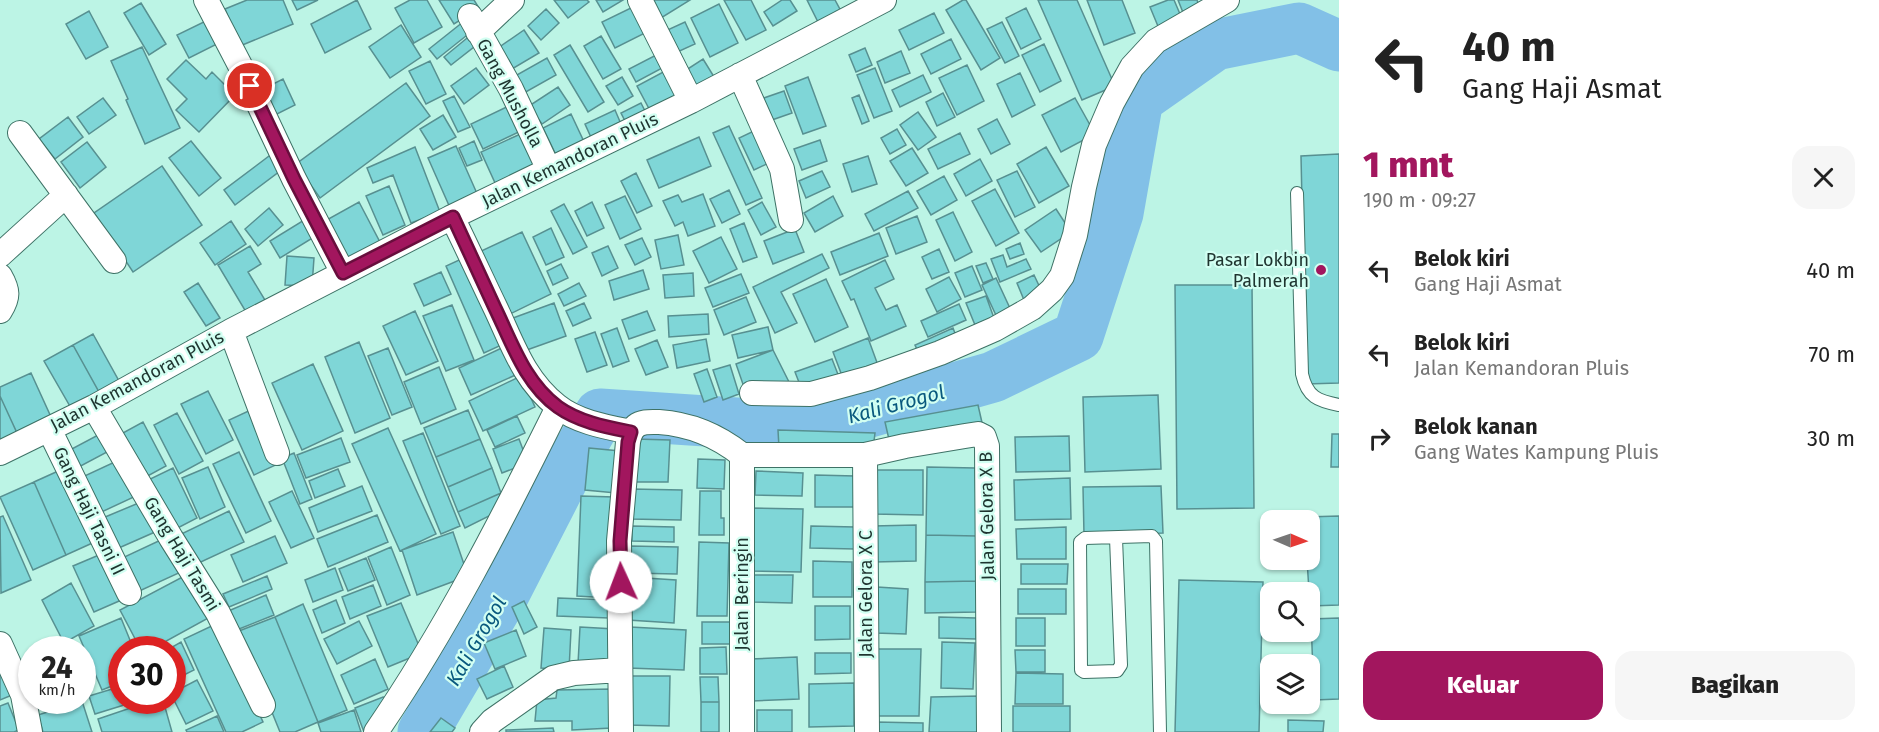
<!DOCTYPE html>
<html lang="id">
<meta charset="utf-8">
<style>
body{margin:0;font-family:"Fira Sans",sans-serif;background:#f6f6f6;color:#222;height:100vh;display:flex;flex-direction:column;font-size:22px;white-space:nowrap}
*{box-sizing:border-box;margin:0}
p{font-size:20px;color:#767676}
.icon{flex:none;width:33px;height:33px;fill:none;stroke:currentColor;stroke-width:2;stroke-linecap:round;stroke-linejoin:round}
.map{position:relative;flex:1;overflow:hidden}
.side{display:flex;flex-direction:column;background:#fff;width:540px}
.side>*{flex:none}
.banner{background:#fff;color:#222;overflow:hidden}
.needle{width:39px;rotate:92deg}
.tools{position:absolute;left:1260px;top:510px;display:grid;gap:12px}
.tools a{display:grid;place-items:center;width:60px;height:60px;border-radius:12px;background:#fff;box-shadow:0 2px 4px #0004;font-size:30px}
.speed{position:absolute;left:18px;top:636px;display:flex;gap:12px;font-size:30px;font-weight:700;text-align:center}
.speed>*{display:grid;place-content:center;width:78px;height:78px;border-radius:50%;background:#fff;box-shadow:0 2px 4px #0004;line-height:1}
.speed small{font-size:15px;font-weight:400}
.speed .limit{border:9px solid #d22;background:#fff;color:#111}
.pin{position:absolute;display:grid;place-items:center;width:51px;height:51px;color:#fff;margin:-26px;border:3px solid #fff;border-radius:50%;box-shadow:0 2px 6px #0007}
.me{position:absolute;width:66px;margin:-33px;rotate:358deg;stroke-linejoin:round;filter:drop-shadow(0 0 4px #0008)}
.turn{display:flex;align-items:center;gap:21px;height:126px;padding:0 24px;font-size:27px}
.turn .icon{width:78px;height:78px;stroke-width:2.5}
.turn b{display:block;font-size:42px;line-height:51px}
.round{display:grid;place-items:center;flex:none;width:63px;height:63px;border-radius:18px;background:#f6f6f6}
.headline{display:flex;align-items:center;justify-content:space-between;height:102px;padding:0 24px}
h1{font-size:36px;font-weight:800;line-height:45px;color:#a2165e}
.action{display:flex;gap:12px;margin-top:auto;padding:12px 24px}
.action a{flex:1;height:69px;border-radius:18px;background:#a2165e;color:#fff;font-size:24px;font-weight:800;line-height:69px;text-align:center}
.action a+a{background:#f6f6f6;color:#222}
ul{padding:0;list-style:none}
li{display:flex;align-items:center;gap:18px;height:84px;padding:0 24px}
li div{flex:1}
li b{display:block;font-size:22px}
li em{font-style:normal}
main{display:flex;flex:1;min-height:0}
.map>svg:first-child{display:block}
</style>
<main>
<div class="map">
<svg width="1339" height="732" viewBox="0 0 1339 732">
<rect width="100%" height="100%" fill="#bcf4e5"/>
<g fill="none" stroke-linecap="round" stroke-linejoin="round">
<!-- river -->
<path stroke="#82c0e7" stroke-width="51" d="M423,732L504,594L568,469L600,414L766,425L845,419L993,377L1078,336L1118,213L1138,99L1215,45L1299,28L1339,46"/>
</g>
<!-- building -->
<path fill="#7fd6d7" stroke="#579091" stroke-width="1.5" d="M247,0H283L293,24L240,46L225,9Z
M292,0H318L297,10Z
M357,0L371,29L325,53L311,24Z
M410,0H427L442,27L414,43L395,8Z
M439,0H474L479,8L454,24Z
M554,0H587L589,2L568,18Z
M596,0H623L603,12Z
M650,0H690L661,18Z
M724,0H751L766,30L746,40Z
M782,0H790L797,11L773,26L764,12Z
M807,0H835L842,13L819,24Z
M963,0H966L1000,58L981,70L946,10Z
M1038,0H1077L1115,86L1082,100Z
M1087,0H1122L1135,33L1104,45Z
M1168,0H1174L1183,21L1160,31L1150,7Z
M1178,0H1197L1202,14L1186,20Z
M141,3L166,44L149,55L124,13Z
M719,4L738,43L710,57L691,18Z
M637,5L649,31L615,48L602,22Z
M1026,8L1041,39L1021,49L1006,18Z
M546,9L559,23L541,40L528,26Z
M89,11L108,47L86,59L66,24Z
M934,13L944,33L909,50L899,30Z
M214,17L225,40L189,58L177,35Z
M463,22L471,32L437,59L429,49Z
M685,22L695,44L673,54L663,32Z
M1002,22L1019,56L1005,63L987,29Z
M401,25L421,57L390,78L369,47Z
M524,30L539,53L512,69L498,48Z
M472,34L479,43L451,65L444,57Z
M601,36L621,69L603,79L584,46Z
M951,39L961,59L931,74L921,54Z
M1044,44L1061,81L1040,92L1022,55Z
M570,45L604,102L588,112L554,55Z
M142,47L180,128L145,144L126,100L128,99L111,61Z
M865,48L872,65L856,72L849,55Z
M901,51L910,73L885,83L877,62Z
M660,53L666,66L636,82L629,69Z
M547,58L556,75L524,93L515,76Z
M703,59L716,80L695,93L683,72Z
M186,60L206,79L212,72L235,95L199,132L176,110L187,99L167,79Z
M430,61L446,94L426,104L409,71Z
M967,65L984,101L957,115L939,78Z
M476,68L489,85L464,104L451,86Z
M875,68L892,111L874,118L857,75Z
M667,70L684,101L654,118L637,86Z
M1020,73L1035,105L1012,117L997,84Z
M923,75L931,92L900,107L892,90Z
M622,77L633,96L618,105L606,86Z
M808,77L826,126L803,134L785,86Z
M283,79L295,105L273,116L261,90Z
M406,83L430,116L320,198L296,164Z
M558,87L570,105L542,124L529,106Z
M784,91L792,113L769,121L761,99Z
M943,93L955,117L937,126L926,102Z
M859,95L869,121L862,124L852,98Z
M454,96L470,127L458,132L443,101Z
M103,98L116,115L89,134L77,117Z
M1075,98L1095,134L1061,152L1042,115Z
M641,103L645,111L625,121L621,113Z
M513,104L525,129L483,149L471,124Z
M615,110L624,131L594,144L585,124Z
M918,112L936,137L918,150L900,125Z
M571,114L586,146L558,159L543,128Z
M443,115L456,137L433,150L420,129Z
M68,117L83,137L55,159L39,139Z
M997,119L1010,144L991,154L978,129Z
M729,126L762,198L746,205L713,133Z
M897,129L906,145L890,154L881,138Z
M756,130L771,162L754,170L739,138Z
M527,131L542,165L496,185L481,152Z
M960,133L970,154L938,169L928,149Z
M699,137L711,166L659,188L647,160Z
M820,140L827,161L802,170L794,149Z
M191,141L221,178L199,196L169,158Z
M474,141L482,160L467,166L459,148Z
M87,142L106,167L80,188L61,162Z
M456,146L479,198L451,210L428,158Z
M415,147L440,212L411,223L393,175L373,183L367,168Z
M1046,147L1069,186L1039,203L1017,164Z
M912,148L928,173L906,186L890,161Z
M273,153L284,168L235,205L224,190Z
M1339,154V383L1306,384L1301,156Z
M868,156L877,184L852,192L843,164Z
M980,159L992,181L966,196L954,174Z
M162,166L202,225L133,272L94,213Z
M822,171L830,187L806,198L799,181Z
M1017,171L1035,207L1015,217L997,180Z
M636,173L652,206L637,213L621,181Z
M944,176L957,200L931,215L917,191Z
M389,186L405,225L383,235L366,196Z
M995,189L1019,233L996,246L972,201Z
M729,190L740,214L722,223L710,199Z
M908,191L918,208L874,231L865,214Z
M703,194L715,226L688,236L683,222L675,226L663,201L678,195L682,202Z
M625,196L641,229L620,239L605,205Z
M833,196L843,216L815,232L804,213Z
M359,202L382,246L346,265L323,222Z
M592,202L604,228L587,236L575,211Z
M762,202L776,227L761,235L748,210Z
M564,204L587,247L573,254L551,211Z
M269,208L283,225L258,246L245,229Z
M1056,209L1071,232L1041,252L1025,230Z
M953,212L972,252L955,261L936,220Z
M917,216L927,242L896,254L886,228Z
M309,217L319,234L280,258L270,241Z
M231,221L246,244L215,265L200,243Z
M744,223L757,257L743,262L730,229Z
M551,228L564,257L546,265L533,237Z
M795,229L804,252L773,264L764,241Z
M522,232L551,294L508,315L479,252Z
M879,233L888,256L840,275L831,252Z
M678,235L684,265L661,269L655,240Z
M721,237L737,269L709,283L693,251Z
M642,238L651,257L635,265L625,245Z
M1020,243L1024,254L1010,259L1006,249Z
M250,246L261,264L248,272L268,305L249,317L218,265Z
M608,246L618,268L602,276L592,253Z
M939,249L949,272L932,279L922,257Z
M822,254L829,268L781,292L797,323L775,333L753,287Z
M470,255L508,342L484,353L446,266Z
M1003,255L1007,267L1026,259L1031,269L1000,282L991,259Z
M287,256L314,258L312,286L285,285Z
M885,260L894,279L875,288L886,310L897,305L906,326L871,341L854,299L851,300L842,281Z
M986,263L993,279L983,283L976,266Z
M561,264L568,278L553,285L547,271Z
M972,266L982,290L965,297L955,273Z
M643,270L649,289L614,300L609,281Z
M441,272L451,294L424,306L414,284Z
M693,273L694,296L665,298L663,275Z
M741,274L749,293L713,307L705,288Z
M1034,275L1042,292L1024,300L1017,283Z
M949,277L961,299L937,312L926,289Z
M996,278L1014,317L1000,324L982,285Z
M826,279L848,327L815,342L793,294Z
M198,283L220,318L206,326L184,292Z
M579,283L586,296L564,306L558,294Z
M1175,285H1252L1254,508L1177,509Z
M986,296L994,318L975,325L966,303Z
M746,297L756,322L724,335L714,310Z
M554,303L566,336L524,351L513,318Z
M584,303L591,318L573,326L566,311Z
M959,304L966,320L928,337L921,321Z
M452,305L474,360L446,371L423,316Z
M415,311L438,361L406,375L383,326Z
M647,311L655,330L629,339L622,320Z
M708,314L709,334L669,337L668,316Z
M768,327L773,350L738,358L732,335Z
M617,328L629,361L613,367L601,334Z
M953,328L958,341L921,358L915,345Z
M595,332L607,365L587,372L575,339Z
M93,334L119,381L99,392L73,345Z
M868,338L879,368L844,381L833,352Z
M706,339L710,361L677,368L673,345Z
M657,340L668,367L646,375L635,349Z
M359,342L390,418L355,433L325,357Z
M73,345L99,392L71,408L44,361Z
M508,345L520,373L471,395L459,368Z
M388,348L412,407L392,415L368,356Z
M773,350L794,392L745,390L736,364Z
M832,359L839,377L802,390L795,372Z
M313,364L343,431L302,450L272,383Z
M730,365L739,394L723,400L713,370Z
M439,367L456,409L421,424L404,382Z
M707,369L717,397L704,402L694,374Z
M31,373L51,417L17,433L0,396V387Z
M521,376L535,407L483,431L469,401Z
M208,391L233,440L206,454L181,404Z
M1158,395L1161,469L1085,472L1083,397Z
M0,396L17,433L0,441Z
M978,405L983,427L890,444L885,422Z
M255,408L280,463L254,475L229,420Z
M468,410L480,439L436,457L424,428Z
M177,413L203,461L179,474L154,425Z
M517,416L525,433L495,447L487,430Z
M143,422L166,466L144,478L121,434Z
M388,428L436,534L400,551L352,444Z
M778,430L875,433L873,449L779,448Z
M423,433L460,526L441,534L403,441Z
M100,434L109,451L75,469L66,452Z
M1332,434H1339V467H1331Z
M1069,436L1070,471L1016,472L1015,437Z
M341,438L350,462L306,478L297,455Z
M480,439L492,468L448,487L436,457Z
M519,439L528,463L502,473L493,449Z
M635,439L670,440L668,482H633Z
M589,448L620,451L616,493L585,490Z
M239,452L271,521L246,533L213,464Z
M294,453L312,499L300,504L282,458Z
M698,459L725,460L724,489L697,488Z
M119,460L136,496L95,515L78,479Z
M67,467L99,540L66,555L34,482Z
M208,467L225,507L200,519L182,478Z
M927,467L975,468L977,536L926,535Z
M173,468L197,518L170,532L146,481Z
M492,468L501,493L458,512L448,487Z
M338,469L345,486L315,498L309,481Z
M873,470H923V515L873,514Z
M756,471L803,473L802,496L755,495Z
M815,475L855,476V507H815Z
M1070,478L1071,519L1015,520L1014,480Z
M34,482L66,555L33,570L0,497Z
M362,486L372,511L318,532L309,508Z
M1161,486L1163,533L1084,535L1083,487Z
M631,489L682,490L681,520L630,519Z
M292,491L314,538L291,548L269,502Z
M700,491H721V518H724V535H699Z
M501,493L507,507L465,528L458,512Z
M581,496L614,497L610,598L577,596Z
M141,502L155,532L112,551L98,520Z
M751,508L803,509L801,572L750,571Z
M229,511L244,542L190,567L175,537Z
M377,515L388,542L328,567L317,539Z
M3,516L31,580L1,593L0,517Z
M1339,516V605L1310,606L1307,560H1310V520H1306V517Z
M916,525V561L874,562L873,526Z
M632,526L674,527V542L632,541Z
M811,526L855,527V549L810,548Z
M1066,527V559H1017L1016,529Z
M453,532L468,576L417,595L402,550Z
M926,535L977,536L976,581L925,582Z
M275,536L287,563L243,582L231,555Z
M165,538L181,572L135,593L120,559Z
M699,542L729,543L727,616H697Z
M630,546L678,547L677,574L629,573Z
M391,547L410,595L387,605L368,557Z
M106,552L126,598L94,612L73,566Z
M366,558L375,580L348,591L339,569Z
M813,561L852,562V597H813Z
M1021,564H1068L1067,584H1021Z
M335,568L343,590L313,602L305,580Z
M190,573L212,616L150,650H141L120,610Z
M754,575H793L792,603L753,602Z
M267,576L272,589L229,607L223,594Z
M630,577L676,580L674,623L628,620Z
M1179,580L1263,582L1259,732H1175Z
M976,581L977,612L925,613V582Z
M71,583L94,626L64,643L42,600Z
M373,585L381,606L350,619L342,597Z
M877,587L908,589L906,634L875,633Z
M1018,589H1066V614H1018Z
M266,595L274,615L234,631L226,612Z
M558,598L609,600V618L557,616Z
M336,600L345,623L322,633L313,610Z
M524,601L537,627L524,634L512,607Z
M401,603L422,653L388,667L367,616Z
M303,604L347,710L318,722L275,617Z
M815,606H850V639L815,640Z
M275,617L318,722L295,732H280L239,631Z
M939,617L976,618V639L939,638Z
M121,618L134,650H122V682L102,690L79,636Z
M1016,618H1045V646H1016Z
M1339,618V699L1314,700L1311,619Z
M359,621L372,646L337,664L324,639Z
M702,622H730V644H702Z
M218,623L263,722L242,732H226L184,639Z
M580,627L615,629L613,665L578,664Z
M630,627L686,630L684,670L628,668Z
M544,628L571,630L569,670L541,668Z
M516,630L526,656L495,669L484,643Z
M181,642L194,670L172,681V650H167Z
M942,642L975,643L973,689L941,688Z
M726,647L727,674H700V648Z
M876,649H921L919,716H874Z
M1015,650H1045V672H1016Z
M815,653H851V673L815,674Z
M797,657L799,699L752,701L750,659Z
M375,659L388,689L354,704L341,675Z
M504,666L513,687L487,699L477,679Z
M0,667L12,695L0,700Z
M1016,673L1063,674V704H1015Z
M627,676H670L669,726L627,725Z
M700,677H718L719,702H701Z
M197,680L213,711L186,724L172,696V693Z
M854,683V726L809,727V684Z
M122,686V700L137,701L95,714L89,696Z
M612,689V728L572,730V721H535L537,700L556,698L557,690Z
M980,696L979,732H929L931,697Z
M383,697L390,700L366,732H364L355,708Z
M154,700H163L172,732H102L98,719Z
M82,701L92,732H43L38,715Z
M701,702H719V732H701Z
M8,703L19,730L14,732H0V706Z
M1013,706H1070V732H1013Z
M354,710L361,732H321L318,723Z
M757,710H792V732H757Z
M217,716L224,732H187L186,730Z
M441,718L455,728L452,732H430Z
M1288,720L1324,721L1323,732H1288Z
M876,722L923,723V732H876Z
M553,728L554,732H506V730Z"/>
<g fill="none" stroke-linecap="round" stroke-linejoin="round">
<!-- service casing -->
<g stroke="#3e7266" stroke-width="14">
<path id="service" d="M1297,193L1302,374C1307,397 1318,401 1339,405
M1116,538L1121,665L1117,671L1084,672L1081,670L1080,542L1085,538L1152,536L1156,541L1160,732"/>
</g>
<!-- minor casing -->
<g stroke="#3e7266" stroke-width="26">
<path id="minor" d="M206,0L244,73L294,179L343,273
M640,0L691,101
M470,16L511,89L549,170
M478,32L512,0
M740,75L782,169L791,220
M20,133L114,261
M452,217C467,247 481,278 496,309C513,345 524,380 557,406C577,422 606,427 631,432
M0,255L66,195
M0,276C8,290 9,297 0,311
M231,331L277,453
M752,393L811,394L870,378L940,353L995,329L1032,308L1052,290L1062,276L1075,235L1084,187L1094,145L1112,103L1132,67L1156,41L1227,0
M94,407L171,538L218,613L263,705
M49,429L129,593
M0,453L94,407L231,331L452,217L691,101L884,0
M742,455H865L905,446L965,436L978,434L984,437L987,446L989,732
M742,455V732
M865,455L867,732
M0,644L23,695L30,732
M376,732C446,630 503,518 558,407
M482,732L492,721L553,678L574,673L620,670
M621,732L619,541L628,442C629,436 631,430 636,426C642,421 651,422 659,422C689,424 718,436 742,455"/>
</g>
<!-- service -->
<use href="#service" stroke="#fff" stroke-width="12"/>
<!-- minor -->
<use href="#minor" stroke="#fff" stroke-width="24"/>
</g>
<g fill="none" stroke-linecap="round" stroke-linejoin="round">
<!-- route casing -->
<g stroke="#690e3d" stroke-width="15">
<path id="route" d="M250,86L294,179L343,273L453,217C467,247 481,277 495,308C512,343 525,383 558,407C579,422 606,427 631,432L628,442L620,541L621,582"/>
</g>
<!-- route -->
<use href="#route" stroke="#a2165e" stroke-width="10"/>
</g>
<!-- markers -->
<circle fill="#a2165e" stroke="#d2fff2" stroke-width="2" cx="1321" cy="270" r="6"/>
<g text-anchor="middle" dominant-baseline="central" stroke-width="4.5" stroke-linejoin="round" paint-order="stroke">
<!-- street labels -->
<g font-size="18" fill="#1e342f" stroke="#d2fff2">
<text transform="translate(510 93) rotate(62)">Gang Musholla</text>
<text transform="translate(570 160) rotate(-26)">Jalan Kemandoran Pluis</text>
<text transform="translate(137 381) rotate(-28)">Jalan Kemandoran Pluis</text>
<text transform="translate(89 511) rotate(64)">Gang Haji Tasni II</text>
<text transform="translate(987 516) rotate(-91)">Jalan Gelora X B</text>
<text transform="translate(182 554) rotate(59)">Gang Haji Tasmi</text>
<text transform="translate(742 594) rotate(-90)">Jalan Beringin</text>
<text transform="translate(866 594) rotate(-90)">Jalan Gelora X C</text>
</g>
<!-- poi labels -->
<g font-size="18" fill="#1e342f" stroke="#d2fff2" text-anchor="end">
<text x="1309" y="260">Pasar Lokbin<tspan x="1309" dy="21">Palmerah</tspan></text>
</g>
<!-- water labels -->
<g font-size="20" font-style="italic" fill="#09597e" stroke="#d2fff2">
<text transform="translate(896 404) rotate(-15)">Kali Grogol</text>
<text transform="translate(476 641) rotate(-60)">Kali Grogol</text>
</g>
</g>
</svg>
<div class="tools">
<a><svg class="needle" viewBox="-14 -14 28 28"><path d="M0-13l5 13h-10z" fill="#e53935"/><path d="M0 13l5-13h-10z" fill="#767676"/></svg></a>
<a><svg class="icon" aria-label="search" viewBox="0 0 24 24"><circle cx="10" cy="10" r="6"/><path d="M15 15l6 6"/></svg></a>
<a><svg class="icon" aria-label="layers" viewBox="0 0 24 24"><path d="M12 4l9 5-9 5-9-5zM3 14l9 5 9-5"/></svg></a>
</div>
<div class="speed"><div>24<small>km/h</small></div><div class="limit">30</div></div>
<div class="pin" style="left:250px;top:86px;background:#d93025"><svg class="icon" aria-label="arrive" viewBox="0 0 24 24"><path d="M6 21V4h12l-3 4 3 4H6"/></svg></div>
<svg class="me" style="left:621px;top:582px" viewBox="-20 -20 40 40"><circle r="19" fill="#fff"/><path d="M0-13L10 11 0 6-10 11z" fill="#a2165e"/></svg>
</div>
<section class="side">
<div class="banner">
<div class="turn"><svg class="icon" aria-label="left" viewBox="0 0 24 24"><path d="M17 20v-9H6M10 6l-5 5 5 5"/></svg><div><b>40 m</b>Gang Haji Asmat</div></div>
</div>
<div class="headline"><div><h1>1 mnt</h1><p>190 m · 09:27</p></div><a class="round"><svg class="icon" aria-label="close" viewBox="0 0 24 24"><path d="M6 6l12 12M18 6L6 18"/></svg></a></div>
<ul>
<li><svg class="icon" aria-label="left" viewBox="0 0 24 24"><path d="M17 20v-9H6M10 6l-5 5 5 5"/></svg><div><b>Belok kiri</b><p>Gang Haji Asmat</p></div><em>40 m</em></li>
<li><svg class="icon" aria-label="left" viewBox="0 0 24 24"><path d="M17 20v-9H6M10 6l-5 5 5 5"/></svg><div><b>Belok kiri</b><p>Jalan Kemandoran Pluis</p></div><em>70 m</em></li>
<li><svg class="icon" aria-label="right" viewBox="0 0 24 24"><path d="M7 20v-9h11M14 6l5 5-5 5"/></svg><div><b>Belok kanan</b><p>Gang Wates Kampung Pluis</p></div><em>30 m</em></li>
</ul>
<div class="action"><a>Keluar</a><a>Bagikan</a></div>
</section>
</main>
